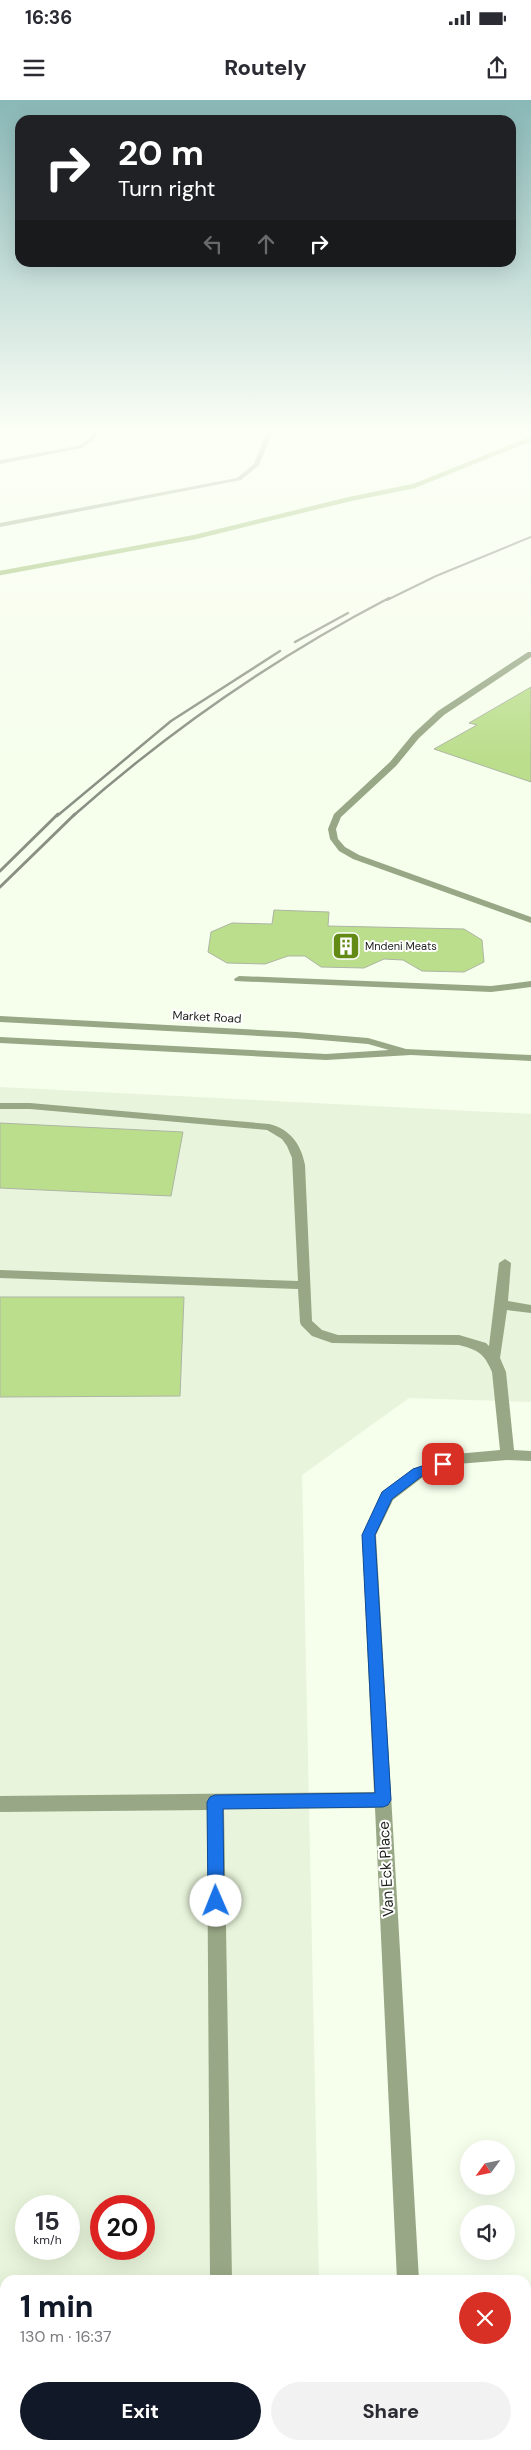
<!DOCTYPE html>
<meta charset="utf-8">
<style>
body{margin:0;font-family:"DM Sans",sans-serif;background:#f2f2f3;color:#2b2b33;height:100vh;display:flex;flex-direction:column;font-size:19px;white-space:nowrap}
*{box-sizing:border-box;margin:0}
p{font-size:16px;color:#7c7c81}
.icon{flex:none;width:28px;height:28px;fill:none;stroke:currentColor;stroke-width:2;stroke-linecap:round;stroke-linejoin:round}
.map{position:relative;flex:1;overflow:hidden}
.panel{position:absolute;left:0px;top:2175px;width:531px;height:175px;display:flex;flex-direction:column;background:#fff;border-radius:15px 15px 0 0;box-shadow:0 5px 20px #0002}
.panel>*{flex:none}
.top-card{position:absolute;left:15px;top:15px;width:501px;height:152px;border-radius:15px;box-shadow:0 5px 20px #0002;background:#202124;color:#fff;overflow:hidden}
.needle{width:32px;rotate:237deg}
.fabs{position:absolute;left:460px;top:2040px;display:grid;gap:10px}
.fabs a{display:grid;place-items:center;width:55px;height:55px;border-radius:50%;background:#fff;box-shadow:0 5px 20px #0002;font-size:25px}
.speed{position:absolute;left:15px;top:2095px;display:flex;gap:10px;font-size:25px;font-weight:700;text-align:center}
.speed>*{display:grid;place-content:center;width:65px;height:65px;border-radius:50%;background:#fff;box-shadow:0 5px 20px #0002;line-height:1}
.speed small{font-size:12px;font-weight:400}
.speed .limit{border:8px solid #d22;background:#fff;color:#111}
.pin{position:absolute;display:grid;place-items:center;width:42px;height:42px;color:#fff;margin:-21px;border-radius:10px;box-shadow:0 2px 8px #0006}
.me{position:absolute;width:55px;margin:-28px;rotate:359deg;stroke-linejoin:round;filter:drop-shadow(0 0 4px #0008)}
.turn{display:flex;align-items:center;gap:18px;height:105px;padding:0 20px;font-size:22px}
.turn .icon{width:65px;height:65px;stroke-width:2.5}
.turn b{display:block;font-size:35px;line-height:42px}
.lanes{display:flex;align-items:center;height:48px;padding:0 20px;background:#0003;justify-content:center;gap:25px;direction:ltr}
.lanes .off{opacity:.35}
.round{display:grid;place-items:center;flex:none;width:52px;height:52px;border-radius:26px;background:#f2f2f3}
.overview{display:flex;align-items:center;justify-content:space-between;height:85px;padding:0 20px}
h1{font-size:30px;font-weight:800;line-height:38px;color:#111827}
.cta{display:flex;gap:10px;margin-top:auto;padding:10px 20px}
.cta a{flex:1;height:58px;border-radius:30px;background:#111827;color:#fff;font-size:20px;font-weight:800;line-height:58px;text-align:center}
.cta a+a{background:#f2f2f3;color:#2b2b33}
.status{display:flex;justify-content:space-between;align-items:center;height:35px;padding:0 25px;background:#fff;direction:ltr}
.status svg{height:14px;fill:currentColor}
header{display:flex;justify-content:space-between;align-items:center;height:65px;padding:0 20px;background:#fff;font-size:22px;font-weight:800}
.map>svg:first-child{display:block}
</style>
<div class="status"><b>16:36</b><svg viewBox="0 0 49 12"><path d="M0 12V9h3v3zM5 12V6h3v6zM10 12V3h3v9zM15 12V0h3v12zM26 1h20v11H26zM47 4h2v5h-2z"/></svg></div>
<header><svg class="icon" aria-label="menu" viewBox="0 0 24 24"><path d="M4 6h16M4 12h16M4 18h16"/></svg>Routely<svg class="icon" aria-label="share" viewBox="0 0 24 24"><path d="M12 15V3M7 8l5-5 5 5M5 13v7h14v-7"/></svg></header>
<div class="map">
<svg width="531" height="2350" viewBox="0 0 531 2350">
<rect width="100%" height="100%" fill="#f6feec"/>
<!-- built -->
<path fill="#e8f4db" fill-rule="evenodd" d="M0,987L531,1014V1302L409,1298L302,1375L319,2180H5V2345H319L318,2350H0ZM26,2106H69V2149H26ZM101,2106H144V2149H101Z"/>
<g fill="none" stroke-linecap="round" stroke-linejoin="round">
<!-- stream -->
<path stroke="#9bbd6d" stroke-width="4.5" d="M0,473L195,437L350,399L414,386L531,339"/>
</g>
<!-- building -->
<path fill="#bbde8c" stroke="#adb5a4" d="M531,587V682L434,649L477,625L469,623Z
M274,810L329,812L328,826L464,829L482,840L484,862L464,872L422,871L403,860L384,859L364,868L321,867L305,856H288L265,864L227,863L208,852L211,832L232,823L272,824Z
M0,1023L183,1032L171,1096L0,1088Z
M0,1197H184L180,1296L0,1297Z"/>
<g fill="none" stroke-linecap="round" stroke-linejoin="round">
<!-- minor -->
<path fill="#98a785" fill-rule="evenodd" d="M95,329H101L94,340L82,348L0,364V360L78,346L90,338Z
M268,329H274L259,365L241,380L0,427V423L237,378L254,364Z
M528,552H531V557L444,615L419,638L396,666L341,717L336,729L338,739L345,747L359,755L531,817V823L353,759L339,751L330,739L328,729L334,714L390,662L413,634L438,611Z
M239,876L491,886L531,881V887L491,892L235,881L234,879Z
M0,916L296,932L368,938L406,949L531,955V961L411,955L326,960L0,943V937L326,954L389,950L368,944L296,938L0,922Z
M0,1003H30L269,1024C290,1029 301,1044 305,1065L312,1221L322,1230L338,1235H459L486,1243L489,1246L499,1163L505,1159L511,1163L508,1201L531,1205V1213L507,1210L500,1258L506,1272L514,1350L531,1351V1361L507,1360L457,1364L423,1377L393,1400L376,1435L419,2180H397L375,1708L224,1709L232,2180H210L207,1710L0,1712V1696L374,1692L362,1435L382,1392L413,1369L456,1354L500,1350L492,1272C484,1253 478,1250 459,1245L332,1243L312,1236L301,1225L300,1222L298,1189L0,1178V1170L298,1181L292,1058L287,1046L282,1039L267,1030L30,1009H0Z
M212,2345H234V2350H212Z
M397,2345H421L419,2350H395Z
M449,2345H473L475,2350H451Z"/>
<!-- rail-far2 -->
<path stroke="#8b9084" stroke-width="2" d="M387,500L436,476L531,437"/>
<!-- rail-far1 -->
<path stroke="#8b9084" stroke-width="2.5" d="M295,542L348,513
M57,716L171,621L280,551
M73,716C170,630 274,558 389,498"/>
<!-- rail -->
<path stroke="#8b9084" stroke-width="3" d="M0,771L58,714
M0,787L75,714"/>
</g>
<!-- sky -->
<linearGradient id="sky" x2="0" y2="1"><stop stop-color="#89b8b7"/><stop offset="0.5" stop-color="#fbfff6"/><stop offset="1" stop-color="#fbfff6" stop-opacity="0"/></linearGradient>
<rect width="531" height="658" fill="url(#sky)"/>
<!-- route -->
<path fill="#1a73e8" stroke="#114b97" d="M443,1359L448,1360L449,1364L448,1367L422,1376L392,1399L375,1435L391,1700L388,1705L383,1707L223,1709L224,1801L222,1807L216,1809L211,1807L208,1801L207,1702L210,1697L215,1695L375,1693L362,1435L382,1392L413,1369Z"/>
<!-- icons -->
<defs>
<g id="building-square" transform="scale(1.4375)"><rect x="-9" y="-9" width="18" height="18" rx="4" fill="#628a14" stroke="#fff"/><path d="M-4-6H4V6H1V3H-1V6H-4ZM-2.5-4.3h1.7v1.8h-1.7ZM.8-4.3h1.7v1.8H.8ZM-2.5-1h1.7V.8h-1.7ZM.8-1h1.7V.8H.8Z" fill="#fff"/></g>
</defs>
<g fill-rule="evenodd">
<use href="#building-square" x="346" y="846"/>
</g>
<g text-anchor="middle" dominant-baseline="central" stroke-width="4" stroke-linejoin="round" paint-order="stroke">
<!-- far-poi labels -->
<g font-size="11" fill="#1d201a" stroke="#fff" text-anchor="start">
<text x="365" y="846">Mndeni Meats</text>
</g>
<!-- street labels -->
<g font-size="12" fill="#1d201a" stroke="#fff">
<text transform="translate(207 917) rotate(3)">Market Road</text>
</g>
<!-- near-street labels -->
<g font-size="15" fill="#1d201a" stroke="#fff">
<text transform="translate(386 1769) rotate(-93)">Van Eck Place</text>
</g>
</g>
</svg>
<div class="fabs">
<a><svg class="needle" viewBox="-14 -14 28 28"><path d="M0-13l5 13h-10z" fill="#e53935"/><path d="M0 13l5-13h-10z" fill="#7c7c81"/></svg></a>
<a><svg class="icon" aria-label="sound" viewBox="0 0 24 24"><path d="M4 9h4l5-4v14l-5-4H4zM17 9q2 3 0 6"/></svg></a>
</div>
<div class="speed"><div>15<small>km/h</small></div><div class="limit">20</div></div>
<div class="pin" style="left:443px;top:1364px;background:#d93025"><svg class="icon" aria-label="arrive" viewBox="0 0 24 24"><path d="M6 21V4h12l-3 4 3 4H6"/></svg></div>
<svg class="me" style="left:216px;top:1801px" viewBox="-20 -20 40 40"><circle r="19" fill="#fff"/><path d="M0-13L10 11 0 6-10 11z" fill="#1a73e8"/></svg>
<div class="top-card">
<div class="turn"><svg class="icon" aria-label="right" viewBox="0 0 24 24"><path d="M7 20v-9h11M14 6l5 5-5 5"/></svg><div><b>20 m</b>Turn right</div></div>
<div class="lanes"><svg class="icon off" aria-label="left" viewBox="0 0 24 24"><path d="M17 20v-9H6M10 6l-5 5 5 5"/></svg><svg class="icon off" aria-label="ahead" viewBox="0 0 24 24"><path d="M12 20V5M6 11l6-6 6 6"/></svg><svg class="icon" aria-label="right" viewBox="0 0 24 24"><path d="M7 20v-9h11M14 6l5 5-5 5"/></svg></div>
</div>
<section class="panel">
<div class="overview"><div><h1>1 min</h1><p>130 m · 16:37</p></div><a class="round" style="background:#d93025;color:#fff"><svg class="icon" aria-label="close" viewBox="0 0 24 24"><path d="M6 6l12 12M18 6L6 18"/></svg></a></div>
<div class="cta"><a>Exit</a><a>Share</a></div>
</section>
</div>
